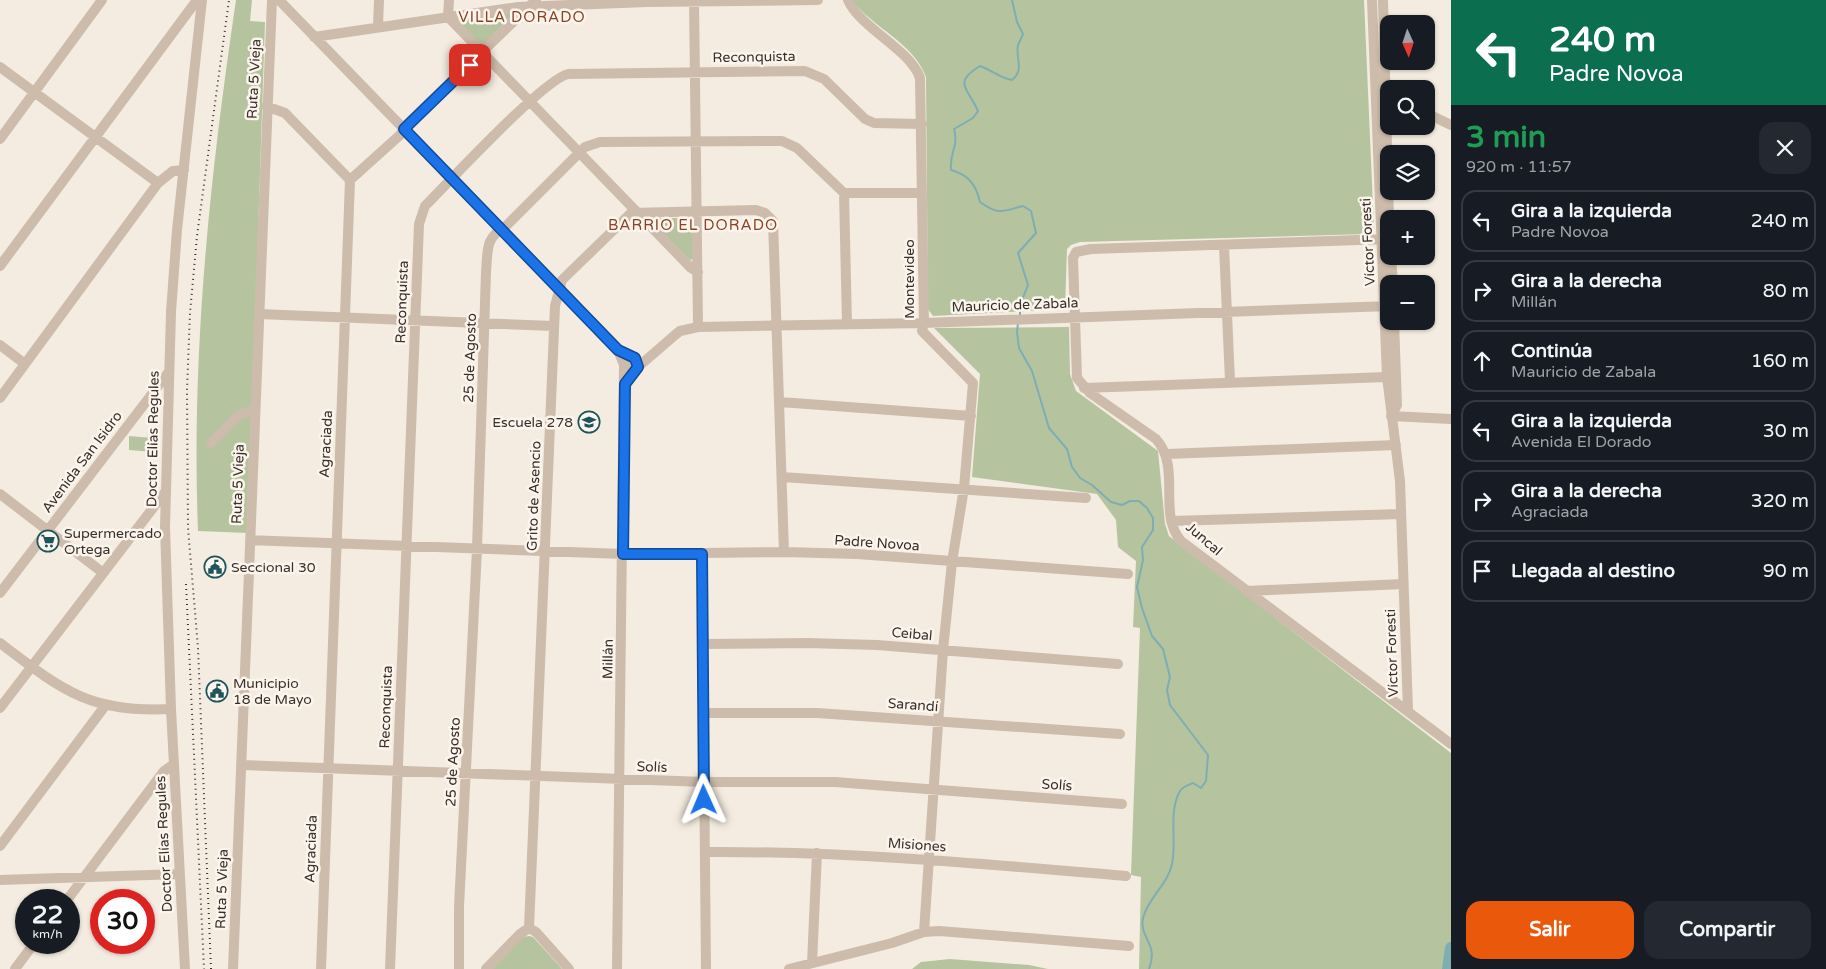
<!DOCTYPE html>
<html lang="es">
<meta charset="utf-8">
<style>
body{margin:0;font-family:"Varela Round",sans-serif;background:#242831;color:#f1f3f6;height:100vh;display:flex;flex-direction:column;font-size:19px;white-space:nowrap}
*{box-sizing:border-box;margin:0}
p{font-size:16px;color:#9ea1a6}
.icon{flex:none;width:28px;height:28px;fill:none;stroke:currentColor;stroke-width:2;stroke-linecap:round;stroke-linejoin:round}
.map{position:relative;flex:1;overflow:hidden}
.details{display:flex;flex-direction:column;background:#171b24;width:375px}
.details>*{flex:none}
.hud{background:#0b6e4f;color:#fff;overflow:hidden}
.needle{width:32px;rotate:177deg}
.buttons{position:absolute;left:1380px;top:15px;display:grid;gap:10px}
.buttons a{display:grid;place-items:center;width:55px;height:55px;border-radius:10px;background:#171b24;box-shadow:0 1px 4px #0004;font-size:25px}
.speed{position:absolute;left:15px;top:889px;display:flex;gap:10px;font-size:25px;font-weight:700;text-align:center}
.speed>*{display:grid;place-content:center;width:65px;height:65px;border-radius:50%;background:#171b24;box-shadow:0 1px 4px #0004;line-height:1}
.speed small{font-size:12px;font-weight:400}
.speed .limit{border:8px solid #d22;background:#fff;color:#111}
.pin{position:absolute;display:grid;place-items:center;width:42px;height:42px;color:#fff;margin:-21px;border-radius:10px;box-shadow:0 2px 8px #0006}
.me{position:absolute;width:55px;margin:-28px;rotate:359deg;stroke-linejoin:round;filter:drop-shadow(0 0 4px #0008)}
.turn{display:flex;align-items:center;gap:18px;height:105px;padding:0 15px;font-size:22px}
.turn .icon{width:65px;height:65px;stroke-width:2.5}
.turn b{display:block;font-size:35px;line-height:42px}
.round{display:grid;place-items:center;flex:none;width:52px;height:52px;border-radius:15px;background:#242831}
.headline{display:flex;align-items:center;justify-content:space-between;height:85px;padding:0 15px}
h1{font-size:30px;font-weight:700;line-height:38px;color:#1e9e55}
.action{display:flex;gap:10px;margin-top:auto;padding:10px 15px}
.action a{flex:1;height:58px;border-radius:15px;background:#ea580c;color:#fff;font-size:20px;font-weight:700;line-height:58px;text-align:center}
.action a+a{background:#242831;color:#f1f3f6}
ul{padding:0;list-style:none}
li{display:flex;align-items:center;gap:15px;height:62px;margin:0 10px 8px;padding:0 5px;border:2px solid #363941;border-radius:15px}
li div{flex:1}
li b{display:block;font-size:19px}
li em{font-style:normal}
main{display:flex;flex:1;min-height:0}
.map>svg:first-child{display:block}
</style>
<main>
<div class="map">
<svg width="1451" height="969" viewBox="0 0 1451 969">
<rect width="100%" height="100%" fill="#f4ece0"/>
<!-- green -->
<path fill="#b5c49f" d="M236,0H252L250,21L265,22L248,533L198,531C191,352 210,176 236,0Z
M852,0H1364L1374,229L1369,234L1080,242L1071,245L1067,249L1065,309L933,316L928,309L926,77C913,42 874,29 852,0Z
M516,12L483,45H480L458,22V19Z
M651,218H692L693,259L690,260L650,221Z
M1069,327L1070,374L1076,391L1158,451L1165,524L1169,536L1451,753V969H1139L1141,877L1131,875L1140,628L1133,627L1136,561L1118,547L1116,520L1097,494L972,477L980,374L934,328Z
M129,436L153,438L154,452L129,450Z
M529,936L533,937L562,969H492L523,937Z
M950,959L1029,965L1048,969H912L921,962Z"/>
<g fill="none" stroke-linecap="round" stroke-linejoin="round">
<!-- stream -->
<path stroke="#7eadb2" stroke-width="2" d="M1012,0L1017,22L1023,34C1022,38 1019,42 1018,45C1015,58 1025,70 1012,80C999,78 992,70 980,66C952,83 968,88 978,111L973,118L954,129C959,147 949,153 951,170C969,175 976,185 980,202C999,216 1003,211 1023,206L1031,211L1036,233L1018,253L1028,285L1020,305V315
M1018,323L1017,332L1019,348L1032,371L1049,428L1067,449L1072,467L1080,478L1092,485L1111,502L1122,505L1130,501H1139L1147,508L1153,518V530L1142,547L1143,560L1137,587L1142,608L1152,636L1163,649L1170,677L1167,690L1170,705L1208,755L1206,781L1201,788L1193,783C1188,785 1182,787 1180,791C1168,812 1177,841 1172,864C1168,884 1148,898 1143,918C1139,939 1159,943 1149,969"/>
<!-- river -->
<path stroke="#7eadb2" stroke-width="12" d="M1448,969L1451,948"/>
<!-- minor -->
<path stroke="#cdbcab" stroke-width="10" d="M279,0L618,350L624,365L617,969
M449,0L448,17L451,20L691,268L698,272
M694,0L698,327
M848,0C860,28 910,49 920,78L924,323L922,331L973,383L964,488L952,562L943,650L924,932
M1372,0L1387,377L1400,481L1408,710
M1383,0L1389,219
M378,26L379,0
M314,37L518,7L647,2L818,0
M0,67L158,183
M266,106L285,113L350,180
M1426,113L1451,125
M0,139L102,0
M844,193L847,324
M1389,239L1091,249L1076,252L1073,258L1077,378L1090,393L1156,439C1182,468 1157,513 1181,541L1451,744
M1224,246L1230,381
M1391,256L1393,284
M0,266L197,0
M259,314L553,326
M0,345L25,364
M628,368L624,365L635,357L638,367
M626,384L638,367L675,335L680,331L698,327L924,323L1389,306
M1084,388L1387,377
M0,398L158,183L173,171L184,170
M780,402L971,416
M1391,416L1397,405L1394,321
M1391,416L1451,419
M211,443L239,415L254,410
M1167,454L1396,445
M782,477L1086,498
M0,494L102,572
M1171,521L1401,514
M250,540L623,554L784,552L857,554L1128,574
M702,554L706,969
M1247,591L1403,584
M0,593L168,373
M0,643C62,690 89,713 171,709
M703,644L807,643L877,645L1118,664
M0,708L166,491
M704,713H817L1120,734
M241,765L704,782H835L1122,804
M0,846L105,706
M705,852C846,851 986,864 1126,876
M0,880L179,874
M67,900L164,771L174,764
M529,928L555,306L562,280L631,213L756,210L765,213L773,221L784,552
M529,928L536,932L569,969
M812,963L817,853
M15,969L35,942
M185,969L171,709L165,527L171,312L177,230L202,0
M233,969L272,0
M321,969L350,180L400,135L407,124L536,0
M390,969L419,224L425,206C449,182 543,80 568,74L805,71L824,79L865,119L874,123L922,124
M459,969V907L477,549L486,272C488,248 485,238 507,225L585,147L600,142L782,141L797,148L844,193H922
M486,969L520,934L529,928
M789,969L892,943L924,932L939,931L1129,946"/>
<!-- rail -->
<path stroke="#3a302a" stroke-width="2" stroke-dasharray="1 4" stroke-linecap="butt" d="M186,584L204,969
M211,969L198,648L188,528L187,390L190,313L197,236L229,0"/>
</g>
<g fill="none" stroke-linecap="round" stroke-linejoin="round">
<!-- route casing -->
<g stroke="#114b97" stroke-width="12">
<path id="route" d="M470,65L404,129L618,350L635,358L638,367L625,384L623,554H702L704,800"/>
</g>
<!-- route -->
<use href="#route" stroke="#1a73e8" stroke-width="9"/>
</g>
<!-- icons -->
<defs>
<g id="school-ring" transform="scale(1.125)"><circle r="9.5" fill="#fbf5ed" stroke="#1e555d" stroke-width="1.5"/><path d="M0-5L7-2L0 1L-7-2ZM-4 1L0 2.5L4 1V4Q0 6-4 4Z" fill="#1e555d"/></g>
<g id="supermarket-ring" transform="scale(1.125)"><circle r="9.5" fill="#fbf5ed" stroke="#1e555d" stroke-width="1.5"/><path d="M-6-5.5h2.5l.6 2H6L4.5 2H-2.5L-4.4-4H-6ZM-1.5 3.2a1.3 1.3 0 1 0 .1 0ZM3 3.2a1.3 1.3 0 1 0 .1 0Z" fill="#1e555d"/></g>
<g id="civic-ring" transform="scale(1.125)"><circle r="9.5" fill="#fbf5ed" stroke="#1e555d" stroke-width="1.5"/><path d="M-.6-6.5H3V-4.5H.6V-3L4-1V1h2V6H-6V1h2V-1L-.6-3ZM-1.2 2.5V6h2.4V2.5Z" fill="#1e555d"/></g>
</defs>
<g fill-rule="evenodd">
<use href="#school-ring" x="589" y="422"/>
<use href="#supermarket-ring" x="48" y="541"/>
<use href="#civic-ring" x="215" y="567"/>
<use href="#civic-ring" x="217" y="691"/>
</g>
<g text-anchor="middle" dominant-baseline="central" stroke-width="5" stroke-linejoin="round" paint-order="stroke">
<!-- street labels -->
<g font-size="14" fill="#3a302a" stroke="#fbf5ed">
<text transform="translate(754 57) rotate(-1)">Reconquista</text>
<text transform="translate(254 79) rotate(-87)">Ruta 5 Vieja</text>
<text transform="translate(1368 242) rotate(-93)">Víctor Foresti</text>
<text transform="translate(909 279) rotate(-90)">Montevideo</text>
<text transform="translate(402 302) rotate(-88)">Reconquista</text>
<text transform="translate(1015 305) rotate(-2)">Mauricio de Zabala</text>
<text transform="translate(470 358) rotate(-88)">25 de Agosto</text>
<text transform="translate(153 439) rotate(-89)">Doctor Elías Regules</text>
<text transform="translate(326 444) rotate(-87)">Agraciada</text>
<text transform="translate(82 462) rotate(-53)">Avenida San Isidro</text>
<text transform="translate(238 484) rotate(-88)">Ruta 5 Vieja</text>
<text transform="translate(534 496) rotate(-88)">Grito de Asencio</text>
<text transform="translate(1204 539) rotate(41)">Juncal</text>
<text transform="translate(877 543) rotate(4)">Padre Novoa</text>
<text transform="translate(912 634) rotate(5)">Ceibal</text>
<text transform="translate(1392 653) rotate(-92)">Víctor Foresti</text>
<text transform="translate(608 659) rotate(-89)">Millán</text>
<text transform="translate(913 705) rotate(4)">Sarandí</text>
<text transform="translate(386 707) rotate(-88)">Reconquista</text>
<text transform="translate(453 762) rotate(-87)">25 de Agosto</text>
<text transform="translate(652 767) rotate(2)">Solís</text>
<text transform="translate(1057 785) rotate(4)">Solís</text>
<text transform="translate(164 844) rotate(-93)">Doctor Elías Regules</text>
<text transform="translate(917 845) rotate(4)">Misiones</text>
<text transform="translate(311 849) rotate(-88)">Agraciada</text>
<text transform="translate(222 889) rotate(-88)">Ruta 5 Vieja</text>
</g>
<!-- poi labels -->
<g font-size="14" fill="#3a302a" stroke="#fbf5ed" text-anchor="start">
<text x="573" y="422" text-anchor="end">Escuela 278</text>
<text x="64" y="533">Supermercado<tspan x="64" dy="16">Ortega</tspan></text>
<text x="231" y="567">Seccional 30</text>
<text x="233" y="683">Municipio<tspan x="233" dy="16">18 de Mayo</tspan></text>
</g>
<!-- neighbourhood labels -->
<g font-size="15" letter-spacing="1" fill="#8c4121" stroke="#fbf5ed">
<text x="522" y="17">VILLA DORADO</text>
<text x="693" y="225">BARRIO EL DORADO</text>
</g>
</g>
</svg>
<div class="buttons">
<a><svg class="needle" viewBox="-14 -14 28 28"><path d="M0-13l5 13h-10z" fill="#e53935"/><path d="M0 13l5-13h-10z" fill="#9ea1a6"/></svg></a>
<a><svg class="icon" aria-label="search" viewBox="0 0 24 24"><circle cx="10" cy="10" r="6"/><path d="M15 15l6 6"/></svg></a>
<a><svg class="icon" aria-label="layers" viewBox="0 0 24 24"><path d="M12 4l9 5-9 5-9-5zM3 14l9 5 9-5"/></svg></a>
<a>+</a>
<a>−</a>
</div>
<div class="speed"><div>22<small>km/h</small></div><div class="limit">30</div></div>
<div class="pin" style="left:470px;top:65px;background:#d93025"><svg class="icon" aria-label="arrive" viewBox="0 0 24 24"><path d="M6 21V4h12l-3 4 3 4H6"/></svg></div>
<svg class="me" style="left:704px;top:800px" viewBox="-20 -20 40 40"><path d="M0-17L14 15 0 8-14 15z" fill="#1a73e8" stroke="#fff" stroke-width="4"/></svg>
</div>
<section class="details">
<div class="hud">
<div class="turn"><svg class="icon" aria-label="left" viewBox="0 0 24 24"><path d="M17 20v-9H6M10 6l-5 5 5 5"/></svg><div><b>240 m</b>Padre Novoa</div></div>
</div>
<div class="headline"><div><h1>3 min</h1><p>920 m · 11:57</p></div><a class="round"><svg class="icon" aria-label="close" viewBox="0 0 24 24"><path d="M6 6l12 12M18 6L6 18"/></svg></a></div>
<ul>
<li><svg class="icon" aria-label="left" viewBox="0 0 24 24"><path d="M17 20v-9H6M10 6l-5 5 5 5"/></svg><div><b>Gira a la izquierda</b><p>Padre Novoa</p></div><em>240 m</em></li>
<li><svg class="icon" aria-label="right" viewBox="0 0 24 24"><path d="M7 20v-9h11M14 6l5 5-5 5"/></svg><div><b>Gira a la derecha</b><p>Millán</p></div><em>80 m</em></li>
<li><svg class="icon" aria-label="ahead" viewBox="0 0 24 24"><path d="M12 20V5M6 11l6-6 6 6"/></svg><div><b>Continúa</b><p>Mauricio de Zabala</p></div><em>160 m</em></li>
<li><svg class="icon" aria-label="left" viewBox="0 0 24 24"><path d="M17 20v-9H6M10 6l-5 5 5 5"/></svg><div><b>Gira a la izquierda</b><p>Avenida El Dorado</p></div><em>30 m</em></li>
<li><svg class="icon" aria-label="right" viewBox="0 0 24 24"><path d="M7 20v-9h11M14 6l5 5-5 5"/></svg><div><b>Gira a la derecha</b><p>Agraciada</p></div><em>320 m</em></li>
<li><svg class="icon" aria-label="arrive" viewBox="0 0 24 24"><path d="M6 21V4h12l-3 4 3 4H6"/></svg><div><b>Llegada al destino</b></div><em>90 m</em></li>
</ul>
<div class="action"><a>Salir</a><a>Compartir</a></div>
</section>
</main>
